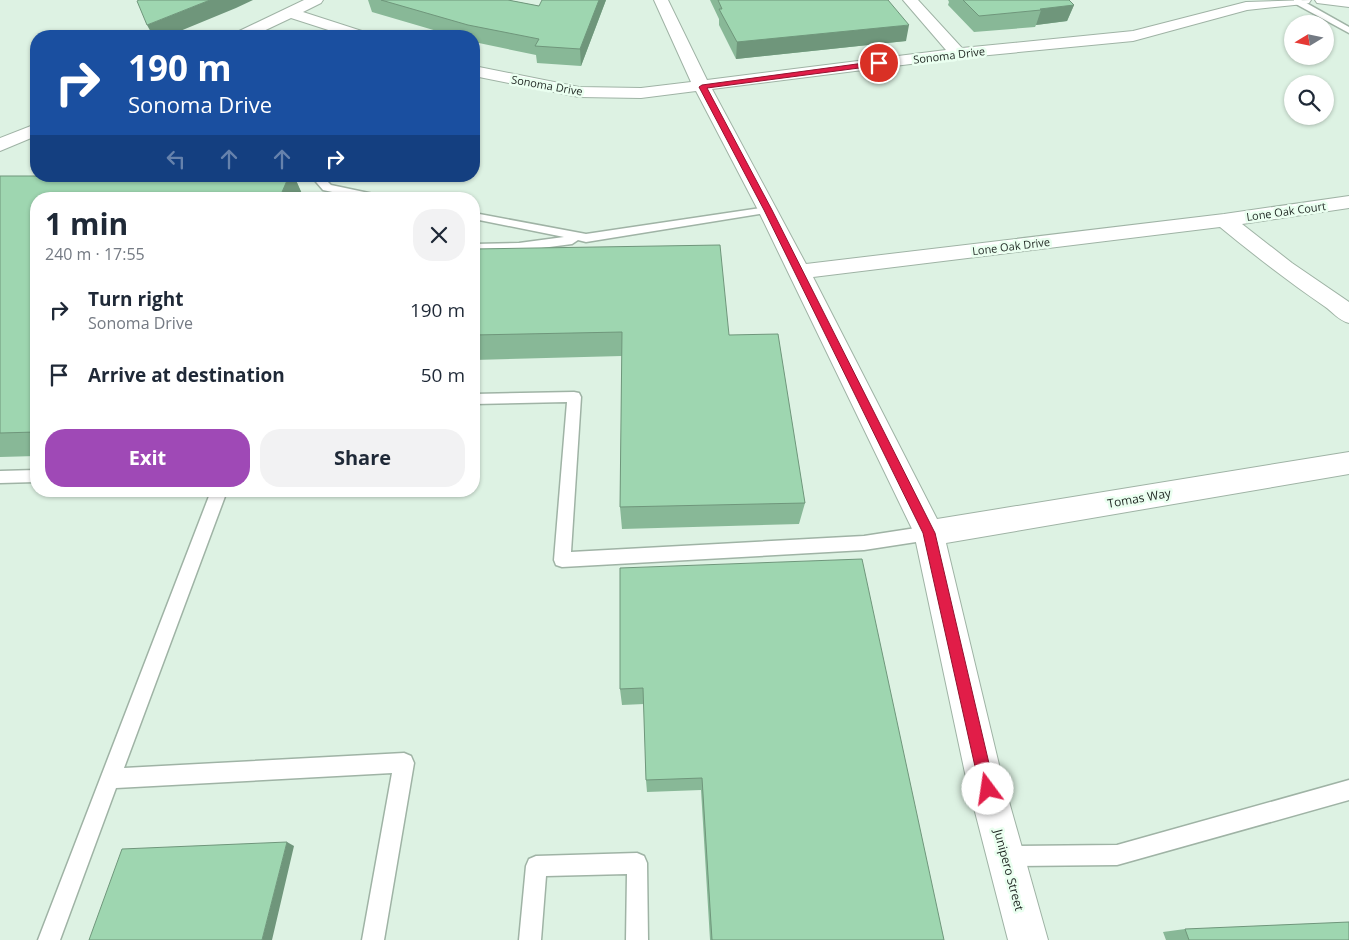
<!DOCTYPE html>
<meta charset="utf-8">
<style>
body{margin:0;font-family:"Open Sans",sans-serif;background:#f2f2f3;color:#1f2937;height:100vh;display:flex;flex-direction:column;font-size:19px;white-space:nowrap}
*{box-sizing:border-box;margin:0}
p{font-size:16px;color:#747a83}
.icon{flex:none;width:28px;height:28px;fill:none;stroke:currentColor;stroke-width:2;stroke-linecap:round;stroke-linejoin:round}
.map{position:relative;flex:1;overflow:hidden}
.drawer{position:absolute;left:30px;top:192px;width:450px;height:305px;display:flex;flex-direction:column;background:#fff;border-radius:20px;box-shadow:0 1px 4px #0004}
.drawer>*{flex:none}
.banner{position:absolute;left:30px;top:30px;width:450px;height:152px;border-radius:20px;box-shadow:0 1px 4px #0004;background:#1a4fa0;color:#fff;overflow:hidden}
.needle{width:32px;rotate:260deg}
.tools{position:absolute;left:1284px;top:15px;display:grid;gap:10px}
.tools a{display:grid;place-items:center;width:50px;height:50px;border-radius:50%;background:#fff;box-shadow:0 1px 4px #0004;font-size:25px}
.pin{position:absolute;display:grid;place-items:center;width:42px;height:42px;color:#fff;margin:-21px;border:2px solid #fff;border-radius:50%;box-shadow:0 1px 5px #0007}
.me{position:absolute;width:55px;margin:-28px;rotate:346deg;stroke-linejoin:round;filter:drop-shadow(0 0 4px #0008)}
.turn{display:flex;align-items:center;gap:18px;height:105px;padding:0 15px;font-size:22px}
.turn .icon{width:65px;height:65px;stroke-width:2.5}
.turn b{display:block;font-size:35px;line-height:42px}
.lanes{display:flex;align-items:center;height:48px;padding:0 15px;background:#0003;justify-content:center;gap:25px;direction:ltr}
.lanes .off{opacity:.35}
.round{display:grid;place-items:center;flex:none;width:52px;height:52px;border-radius:20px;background:#f2f2f3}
.summary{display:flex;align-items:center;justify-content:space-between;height:85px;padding:0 15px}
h1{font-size:30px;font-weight:700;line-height:38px}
.primary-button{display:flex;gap:10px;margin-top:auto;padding:10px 15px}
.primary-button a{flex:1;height:58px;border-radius:20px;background:#9f49b6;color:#fff;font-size:20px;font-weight:700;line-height:58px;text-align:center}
.primary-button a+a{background:#f2f2f3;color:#1f2937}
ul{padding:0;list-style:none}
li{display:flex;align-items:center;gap:15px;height:65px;padding:0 15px}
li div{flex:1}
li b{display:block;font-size:19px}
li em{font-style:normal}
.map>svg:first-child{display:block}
</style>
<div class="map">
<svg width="1349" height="940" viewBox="0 0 1349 940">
<rect width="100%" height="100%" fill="#ddf2e3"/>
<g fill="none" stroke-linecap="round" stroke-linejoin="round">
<!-- service casing -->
<g stroke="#9fb3a5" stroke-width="3">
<path id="service" d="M1294,0H1301L1349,27V33L1294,3Z
M311,176H322L331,185L383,196L388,199H365L323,190Z
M768,207L774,210L772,212L586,242L578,240L572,244L519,251L474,252V244L519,243L564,237L474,219V213L586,234Z
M574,392L579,393L581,397L571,552L864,536L929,526L935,528L937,533L935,538L929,540L864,550L562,567L556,565L554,560L567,402L474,404V394Z
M36,470V482L0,483V471Z
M211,491H227L124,768L404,753L411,756L414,763L384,940H362L392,773L116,788L60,940H38Z
M1349,780V800L1117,865L1006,866L999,863L996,856L999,849L1006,846L1117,845Z
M637,853L644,856L647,863L648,940H626L627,874L546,876L541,940H519L526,866L529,859L536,856Z"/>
</g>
<!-- minor casing -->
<g stroke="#9fb3a5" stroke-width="2">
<path id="minor" d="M304,0H323L321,3L303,12L368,33L370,36H347L291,18L253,36H233L235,33Z
M654,0H668L707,80L946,50L903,0H918L962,48L1133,31L1246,2L1311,0L1309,3L1304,4L1247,10L1133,41L958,58L712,89L806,264L1224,214L1349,196V208L1242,224L1292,263L1349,302V323C1338,320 1333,312 1324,306C1288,281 1254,255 1220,227L813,277L937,519L1349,452V474L946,543L1001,773L1048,940H1008L965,773L914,533L758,210L696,91L641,98L579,97L474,76V66L579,87L641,88L691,82Z
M1315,0H1349V7L1317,3Z
M36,124V136L0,151V138Z"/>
</g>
<!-- service -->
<use href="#service" fill="#fff" fill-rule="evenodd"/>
<!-- minor -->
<use href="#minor" fill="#fff" fill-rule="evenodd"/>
</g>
<!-- wall -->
<path fill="#88b897" d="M368,0H508L539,6L606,0L581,66L537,63L536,55L474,42V36H454L372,12Z
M710,0H888L906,41L736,59L719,25V19Z
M948,0H1069L1074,5L1067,21L1036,25L1035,27L974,32L948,5L949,2Z
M0,176H294L303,196L302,199H36V456L0,457Z
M474,249L729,335L805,503L799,524L622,529L620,507L622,356L474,360Z
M620,568L944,940H710L701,790L647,792L646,780L644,704L622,705L620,689Z
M1185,929L1349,940H1166L1163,932Z"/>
<!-- shaded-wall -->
<path fill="#6f967b" d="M210,0H253L236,8L168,36H153L147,25Z
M599,0H606L581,66L580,49Z
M1074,5L1067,21L1036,25L1041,10L1040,9Z
M909,25L906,41L736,59L737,42Z
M289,176H294L303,196L302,199H279Z
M287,842L294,846L272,940H262Z"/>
<!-- building -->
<path fill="#9ed6b0" stroke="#6f967b" d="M139,0H210L147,25L137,1Z
M381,0H508L539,6L542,0H599L580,49L535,46L539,39L468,25Z
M718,0H888L909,25L737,42L719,9H722Z
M963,0H1069L1074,5L1040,9L1041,10L979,16Z
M0,176H289L279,199H36V432L0,433Z
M720,245L729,335L778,334L805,503L620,507L622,332L474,335V249Z
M862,559L944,940H712L702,778L646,780L643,688L620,689V568Z
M287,842L262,940H89L122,849Z
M1349,922V940H1189L1185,929Z"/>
<!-- route -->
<path fill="#e11d48" stroke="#92132f" d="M879,61L882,62V65L707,88L772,210L935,533L995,789L993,795L988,797L982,795L980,789L923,533L764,210L699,87L702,85Z"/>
<g text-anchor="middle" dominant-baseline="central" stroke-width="5" stroke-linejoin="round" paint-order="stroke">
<!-- far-street labels -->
<g font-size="11" fill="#1f2722" stroke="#eafff0">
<text transform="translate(949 55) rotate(-7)">Sonoma Drive</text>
<text transform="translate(547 85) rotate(10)">Sonoma Drive</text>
<text transform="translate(1286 211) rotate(-8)">Lone Oak Court</text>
<text transform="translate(1011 246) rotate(-7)">Lone Oak Drive</text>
</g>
<!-- street labels -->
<g font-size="12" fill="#1f2722" stroke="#eafff0">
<text transform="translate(1139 498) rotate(-10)">Tomas Way</text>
<text transform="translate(1009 870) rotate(75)">Junipero Street</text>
</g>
</g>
</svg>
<div class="tools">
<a><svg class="needle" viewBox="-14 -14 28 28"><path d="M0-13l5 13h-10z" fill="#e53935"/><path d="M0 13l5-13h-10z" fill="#747a83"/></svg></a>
<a><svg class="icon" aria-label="search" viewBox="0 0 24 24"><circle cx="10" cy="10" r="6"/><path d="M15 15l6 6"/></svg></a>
</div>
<div class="pin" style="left:879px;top:63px;background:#d93025"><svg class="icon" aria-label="arrive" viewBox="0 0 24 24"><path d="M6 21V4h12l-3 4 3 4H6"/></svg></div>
<svg class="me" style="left:988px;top:789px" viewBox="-20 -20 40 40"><circle r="19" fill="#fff"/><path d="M0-13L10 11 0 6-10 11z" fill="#e11d48"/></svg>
<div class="banner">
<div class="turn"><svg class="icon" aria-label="right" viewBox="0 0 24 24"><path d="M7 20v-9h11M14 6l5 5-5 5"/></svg><div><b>190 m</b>Sonoma Drive</div></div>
<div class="lanes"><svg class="icon off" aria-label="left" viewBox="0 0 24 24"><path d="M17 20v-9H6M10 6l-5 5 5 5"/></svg><svg class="icon off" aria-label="ahead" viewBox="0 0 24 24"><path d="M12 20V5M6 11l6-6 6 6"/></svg><svg class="icon off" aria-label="ahead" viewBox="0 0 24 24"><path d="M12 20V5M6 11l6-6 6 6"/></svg><svg class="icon" aria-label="right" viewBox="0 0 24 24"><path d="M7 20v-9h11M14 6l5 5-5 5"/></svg></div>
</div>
<section class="drawer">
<div class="summary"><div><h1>1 min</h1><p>240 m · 17:55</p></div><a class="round"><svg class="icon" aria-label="close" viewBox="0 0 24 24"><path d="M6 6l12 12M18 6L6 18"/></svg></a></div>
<ul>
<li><svg class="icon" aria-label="right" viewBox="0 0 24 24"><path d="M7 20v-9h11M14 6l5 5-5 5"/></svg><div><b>Turn right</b><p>Sonoma Drive</p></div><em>190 m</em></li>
<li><svg class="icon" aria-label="arrive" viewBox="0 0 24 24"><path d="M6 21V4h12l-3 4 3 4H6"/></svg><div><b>Arrive at destination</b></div><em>50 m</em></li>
</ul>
<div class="primary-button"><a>Exit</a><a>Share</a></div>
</section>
</div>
